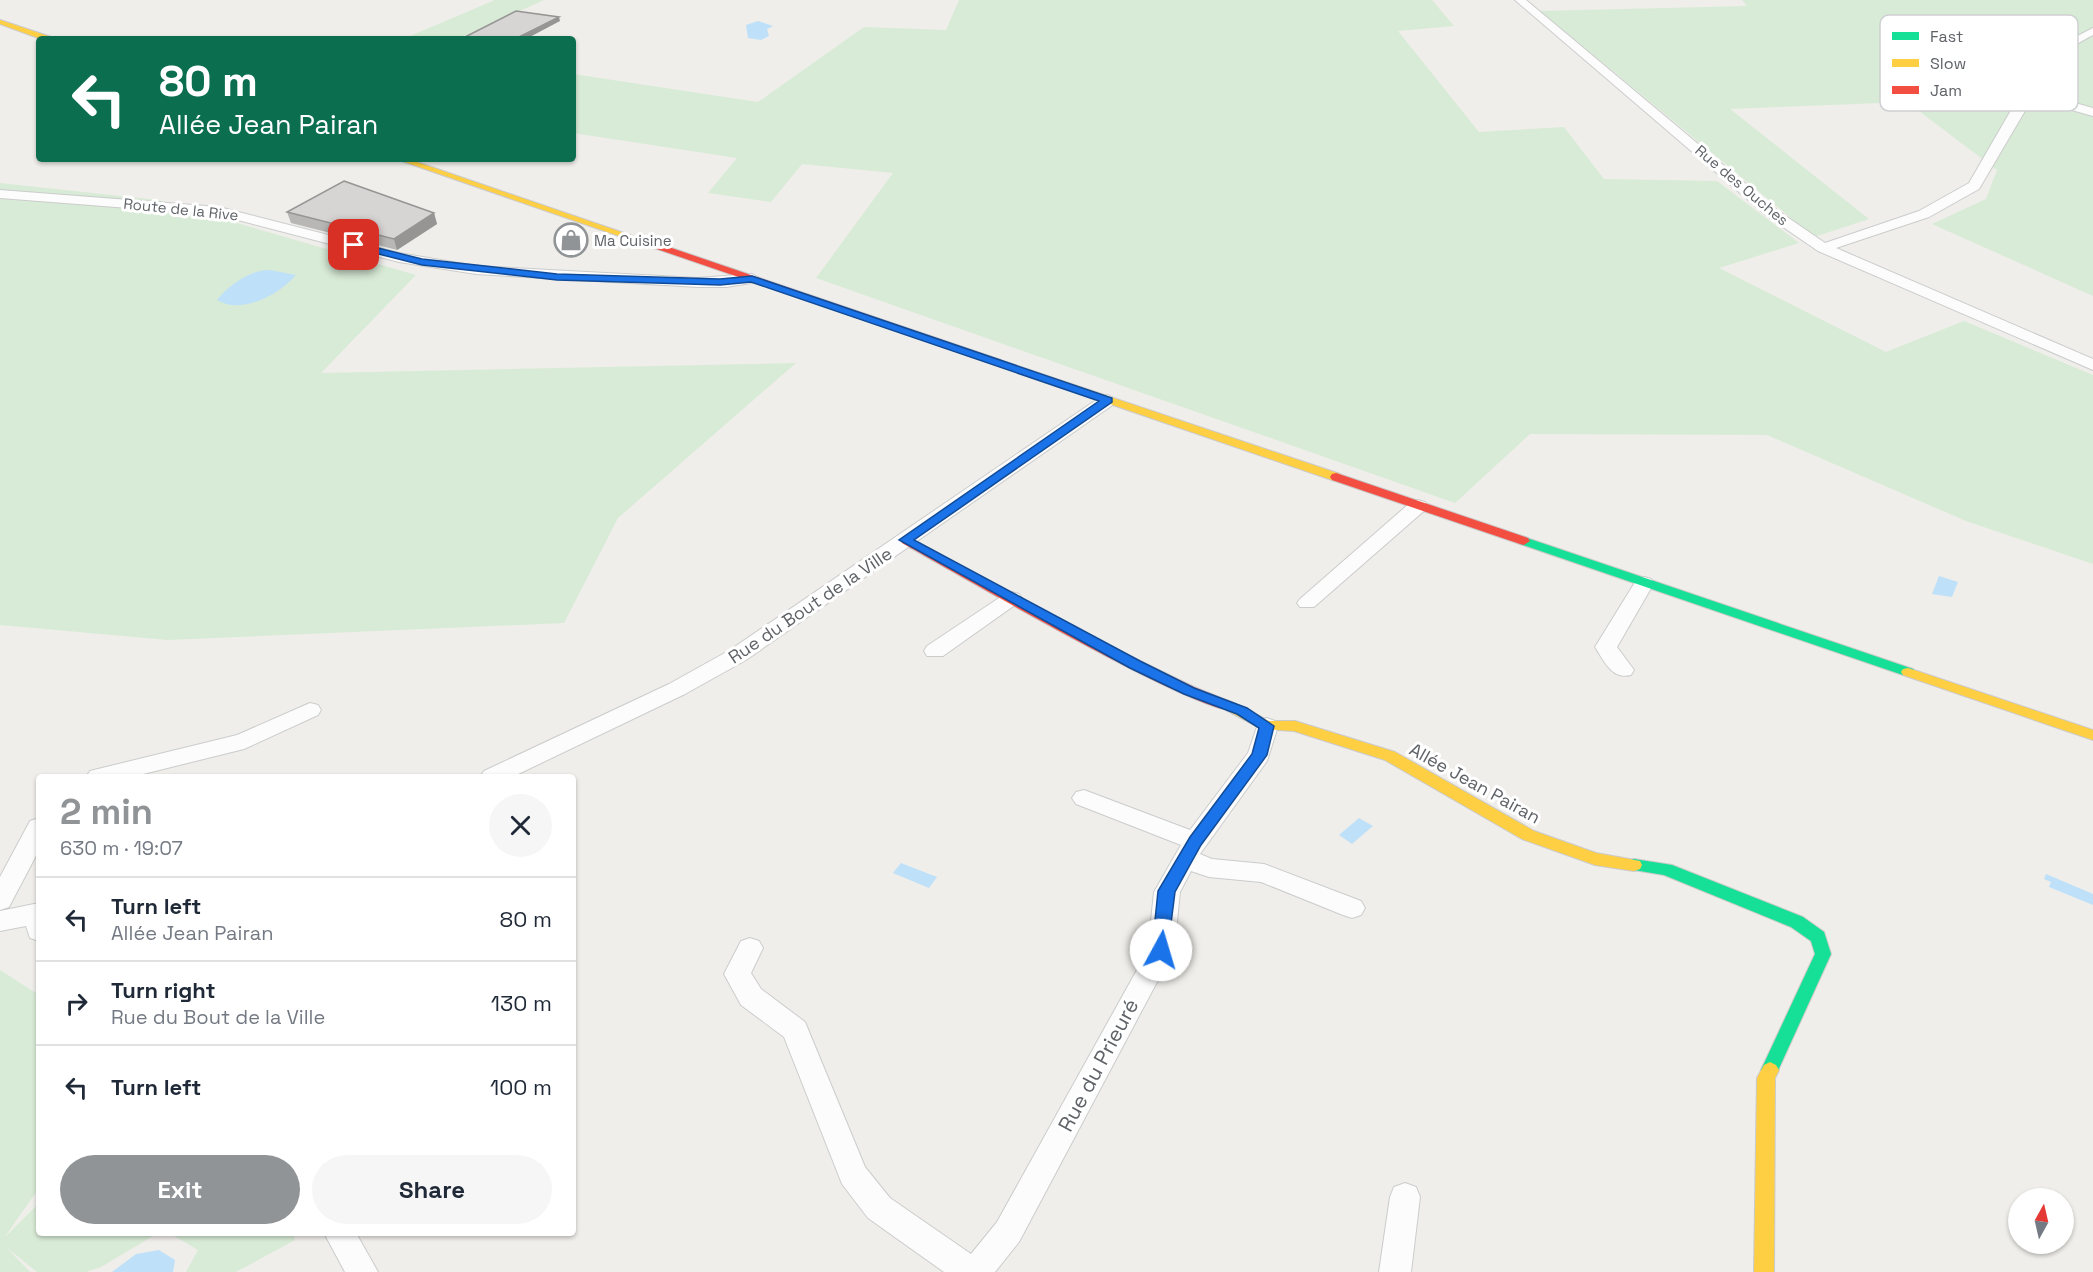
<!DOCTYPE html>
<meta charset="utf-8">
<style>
body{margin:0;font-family:"Space Grotesk",sans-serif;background:#f6f6f7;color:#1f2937;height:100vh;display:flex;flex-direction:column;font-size:22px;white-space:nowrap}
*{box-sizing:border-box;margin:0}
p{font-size:20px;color:#747a83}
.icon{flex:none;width:33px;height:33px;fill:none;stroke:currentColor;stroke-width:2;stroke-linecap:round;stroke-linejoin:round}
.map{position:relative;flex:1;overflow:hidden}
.details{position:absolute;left:36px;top:774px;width:540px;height:462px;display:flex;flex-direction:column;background:#fff;border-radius:6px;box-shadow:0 2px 4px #0004}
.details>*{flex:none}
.top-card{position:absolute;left:36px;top:36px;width:540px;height:126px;border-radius:6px;box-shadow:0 2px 4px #0004;background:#0b6e4f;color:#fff;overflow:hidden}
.needle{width:39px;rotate:8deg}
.tools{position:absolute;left:2008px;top:1188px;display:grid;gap:12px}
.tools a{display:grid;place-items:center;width:66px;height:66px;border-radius:50%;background:#fff;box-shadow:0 2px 4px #0004;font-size:30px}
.pin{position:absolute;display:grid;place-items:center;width:51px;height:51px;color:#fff;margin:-26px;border-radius:12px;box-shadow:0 3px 9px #0006}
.me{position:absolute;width:66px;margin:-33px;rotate:6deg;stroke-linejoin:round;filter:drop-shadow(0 0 4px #0008)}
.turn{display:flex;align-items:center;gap:21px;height:126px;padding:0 24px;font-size:27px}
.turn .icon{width:78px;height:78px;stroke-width:2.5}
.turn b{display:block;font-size:42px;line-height:51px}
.round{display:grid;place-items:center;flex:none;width:63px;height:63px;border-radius:32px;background:#f6f6f7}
.summary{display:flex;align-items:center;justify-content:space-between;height:102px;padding:0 24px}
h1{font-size:36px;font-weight:600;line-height:45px;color:#919496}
.primary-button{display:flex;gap:12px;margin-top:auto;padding:12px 24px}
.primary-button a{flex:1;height:69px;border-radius:36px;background:#919496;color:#fff;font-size:24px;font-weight:600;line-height:69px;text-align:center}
.primary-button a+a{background:#f6f6f7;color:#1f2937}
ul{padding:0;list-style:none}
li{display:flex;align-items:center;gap:18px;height:84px;padding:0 24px;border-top:2px solid #e0e1e3}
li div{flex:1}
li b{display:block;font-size:22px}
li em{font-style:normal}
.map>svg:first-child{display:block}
</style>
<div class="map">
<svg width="2093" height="1272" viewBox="0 0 2093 1272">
<rect width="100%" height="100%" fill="#efeeea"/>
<!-- green -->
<path fill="#d8ebd6" d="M495,0H544L457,39H403Z
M959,0H1432L1454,26L1398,31L1479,132L1564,127L1604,179L1717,181L1799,243L1719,268L1886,352L1964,321L2093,375V564L1966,521L1767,435L1530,434L1455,503L816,278L893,173L802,164L771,202L708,193L737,158L573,133V74L758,102L864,27L946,30Z
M1742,0H2093V296L1932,224L1986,199L1997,170L1907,102L1730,109L1869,219L1814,237L1540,11L1747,6Z
M0,183L158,200L416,275L321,373L796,363L618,518L564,623L168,640L0,625Z
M0,970L39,995V1188L4,1238L39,1203V1233H158L101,1267L86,1272H37L6,1247L30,1272H0Z
M169,1233H293L295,1240L236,1272H186L198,1250Z"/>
<!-- water -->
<path fill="#bfe0f9" d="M758,21L773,26L767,29L769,36L761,40L748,38L746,25Z
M270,270L296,275C279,295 241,315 217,300C228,286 251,269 270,270Z
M1939,576L1958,582L1952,597L1932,594Z
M1359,818L1373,826L1352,844L1339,835Z
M901,863L937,877L929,888L893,873Z
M2046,874L2093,894V905L2049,887L2051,882L2044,879Z
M159,1250L175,1260L173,1272H112L136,1254Z"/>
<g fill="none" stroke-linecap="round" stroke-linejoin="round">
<!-- street casing -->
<g stroke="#cbcccc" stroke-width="2">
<path id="street" d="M1515,0H1526L1777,210L1825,243L1919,211L1969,183L2040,60L2058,46L2093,28V35C2067,49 2043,62 2036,92L2093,108V116L2032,99L1979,189L1929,217L1836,248L2093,359V370L1818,251L1767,216Z
M0,190L219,207L399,253L476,266L698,278L752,274L760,279L757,282L726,287H698L476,274L399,262L219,215L0,198Z
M1108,395L1117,400L1114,404L746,660L685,694L512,777H480L484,771L669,684L730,650L1102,396Z
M1418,500L1425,502L1427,506L1425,510L1314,607H1300L1297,603L1300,599L1411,502Z
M1644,577L1651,579L1654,583L1617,647L1634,670L1631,675C1612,680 1604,661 1595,647L1637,579Z
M1012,592L1019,594L1022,598L1019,602L943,656H927L924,651L927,646L1005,594Z
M310,703L318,705L321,710L318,715L244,749L131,777H86L90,771L98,769L237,735Z
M1267,718L1275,721L1278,726L1267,761L1200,854L1212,859L1264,864L1361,901L1365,908L1361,915L1352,918L1343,915L1261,882L1209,877L1191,871L1180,892L1174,950L1019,1242L995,1272H944L868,1218L842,1184L784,1037L741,1005L724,974L741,941L750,938L759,941L763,948L751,973L761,989L805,1022L865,1167L890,1198L971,1254L997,1222L1148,950L1154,892L1181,845L1076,804L1072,798L1076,792L1084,790L1190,830L1248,753L1259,721Z
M39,818V850L9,907L0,910V877L30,821Z
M39,903V941L30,938L26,926L0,931V911Z
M1405,1183L1416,1187L1420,1197L1411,1272H1379L1390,1197L1394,1187Z
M324,1233H356L378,1272H345Z"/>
</g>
<!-- fast casing -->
<g stroke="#cacacb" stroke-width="2">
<path id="fast" d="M1524,537L1913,669L1915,672L1913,675H1903L1520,544L1518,541Z
M1634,859L1672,865L1803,917L1824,932L1831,954L1776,1075L1770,1078L1764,1075L1761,1070L1815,954L1811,941L1791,927L1664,875L1628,869L1626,865L1628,861Z"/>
</g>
<!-- slow casing -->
<g stroke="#cacacb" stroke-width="2">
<path id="slow" d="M0,20L51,37L52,39H41L0,24Z
M396,159H408L659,245L651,247Z
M997,359L1340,474L1342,477L1336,481L1332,480L993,364L992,362Z
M1908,668L2093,730V740L1903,675L1901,672L1903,669Z
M1231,702L1269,721H1295L1395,752L1534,831L1596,853L1640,861L1642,865L1640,869L1634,871L1595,865L1522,839L1385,760L1294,731L1262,729L1226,710L1224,707Z
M1770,1062L1776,1065L1779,1070L1775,1078L1774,1272H1754L1757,1078L1764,1065Z"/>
</g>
<!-- jam casing -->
<g stroke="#cacacb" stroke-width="2">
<path id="jam" d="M654,242L1001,360L1002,362L997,365L993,364L651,247L649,245Z
M1336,473L1528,538L1530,541L1524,545L1520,544L1332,480L1330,477L1332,474Z
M906,536L1111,647L1194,687L1236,704L1238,707L1236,710C1205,719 946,567 902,543L900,540Z"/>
</g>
<!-- street -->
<use href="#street" fill="#fdfcfc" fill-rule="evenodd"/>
<!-- fast -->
<use href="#fast" fill="#16e098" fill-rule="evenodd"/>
<!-- slow -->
<use href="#slow" fill="#ffcf43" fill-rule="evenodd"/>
<!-- jam -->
<use href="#jam" fill="#f24e42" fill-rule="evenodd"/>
</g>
<!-- wall -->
<path fill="#b8b7b5" d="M287,212L434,213L437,224L397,250L291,223Z"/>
<!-- shaded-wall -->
<path fill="#969594" d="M559,17L560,21L526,39H515Z
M434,213L437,224L397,250L394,239Z"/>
<!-- building -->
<path fill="#d6d5d3" stroke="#969594" stroke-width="1.5" d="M516,11L559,17L515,39H461Z
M344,181L434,213L394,239L287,212Z"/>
<!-- route -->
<path fill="#1a73e8" stroke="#114b97" stroke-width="1.5" d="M354,242L422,259L557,274L720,279L752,276L1112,398V402L914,540L1140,661L1194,688L1247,708L1274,726L1267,755L1201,845L1175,892L1167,955H1155L1152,950L1158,891L1190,837L1252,754L1259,728L1237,714L1184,694L1130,668L899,540L1099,401L751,282L720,285L557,280L422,265L351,247V243Z"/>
<!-- icons -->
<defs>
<g id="shop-ring" transform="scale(1.725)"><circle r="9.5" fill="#fff" stroke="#919496" stroke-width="1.5"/><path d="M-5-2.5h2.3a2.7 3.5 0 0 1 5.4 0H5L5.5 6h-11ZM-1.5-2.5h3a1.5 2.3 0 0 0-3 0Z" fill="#919496"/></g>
</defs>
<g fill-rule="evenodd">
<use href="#shop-ring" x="571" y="240"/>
</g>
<g text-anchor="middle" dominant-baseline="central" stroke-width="6" stroke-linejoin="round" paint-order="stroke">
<!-- far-street labels -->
<g font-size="15" fill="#5f6368" stroke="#fff">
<text transform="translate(1742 185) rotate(40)">Rue des Ouches</text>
<text transform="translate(181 209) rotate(6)">Route de la Rive</text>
</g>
<!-- far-poi labels -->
<g font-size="15" fill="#5f6368" stroke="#fff" text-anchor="start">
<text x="594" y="240">Ma Cuisine</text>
</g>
<!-- street labels -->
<g font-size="18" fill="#5f6368" stroke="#fff">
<text transform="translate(810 605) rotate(-34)">Rue du Bout de la Ville</text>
<text transform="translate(1475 783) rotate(29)">Allée Jean Pairan</text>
</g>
<!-- near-street labels -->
<g font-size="21" fill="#5f6368" stroke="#fff">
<text transform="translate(1098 1065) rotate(-62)">Rue du Prieuré</text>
</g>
</g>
<!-- legend -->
<rect x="1880" y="15" width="198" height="96" rx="9" fill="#fff" stroke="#cfd0d2" stroke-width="1.5"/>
<rect x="1892" y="32" width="27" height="8" fill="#16e098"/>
<rect x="1892" y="59" width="27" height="8" fill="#ffcf43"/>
<rect x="1892" y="86" width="27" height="8" fill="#f24e42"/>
<g font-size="16" fill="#5f6368">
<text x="1930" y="42">Fast</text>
<text x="1930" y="69">Slow</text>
<text x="1930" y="96">Jam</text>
</g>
</svg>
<div class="tools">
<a><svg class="needle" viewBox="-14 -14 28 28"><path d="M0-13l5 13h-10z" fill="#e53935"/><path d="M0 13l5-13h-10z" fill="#747a83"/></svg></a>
</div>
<div class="pin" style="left:354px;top:245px;background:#d93025"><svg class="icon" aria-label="arrive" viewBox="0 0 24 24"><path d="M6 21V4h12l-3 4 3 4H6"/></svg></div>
<svg class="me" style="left:1161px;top:950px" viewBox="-20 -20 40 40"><circle r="19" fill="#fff"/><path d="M0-13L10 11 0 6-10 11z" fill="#1a73e8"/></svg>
<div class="top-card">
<div class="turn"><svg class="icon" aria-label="left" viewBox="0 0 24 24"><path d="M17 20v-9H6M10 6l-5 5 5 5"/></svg><div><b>80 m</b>Allée Jean Pairan</div></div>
</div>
<section class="details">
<div class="summary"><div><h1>2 min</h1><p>630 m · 19:07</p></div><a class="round"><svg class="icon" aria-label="close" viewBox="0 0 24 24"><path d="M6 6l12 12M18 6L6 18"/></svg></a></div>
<ul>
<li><svg class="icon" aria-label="left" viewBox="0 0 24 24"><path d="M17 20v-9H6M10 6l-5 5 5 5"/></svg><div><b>Turn left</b><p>Allée Jean Pairan</p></div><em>80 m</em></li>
<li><svg class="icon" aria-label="right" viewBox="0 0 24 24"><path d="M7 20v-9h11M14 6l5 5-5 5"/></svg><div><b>Turn right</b><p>Rue du Bout de la Ville</p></div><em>130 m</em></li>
<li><svg class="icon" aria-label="left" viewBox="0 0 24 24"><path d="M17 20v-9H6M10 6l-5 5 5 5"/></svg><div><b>Turn left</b></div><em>100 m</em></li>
</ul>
<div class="primary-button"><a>Exit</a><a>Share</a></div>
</section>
</div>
